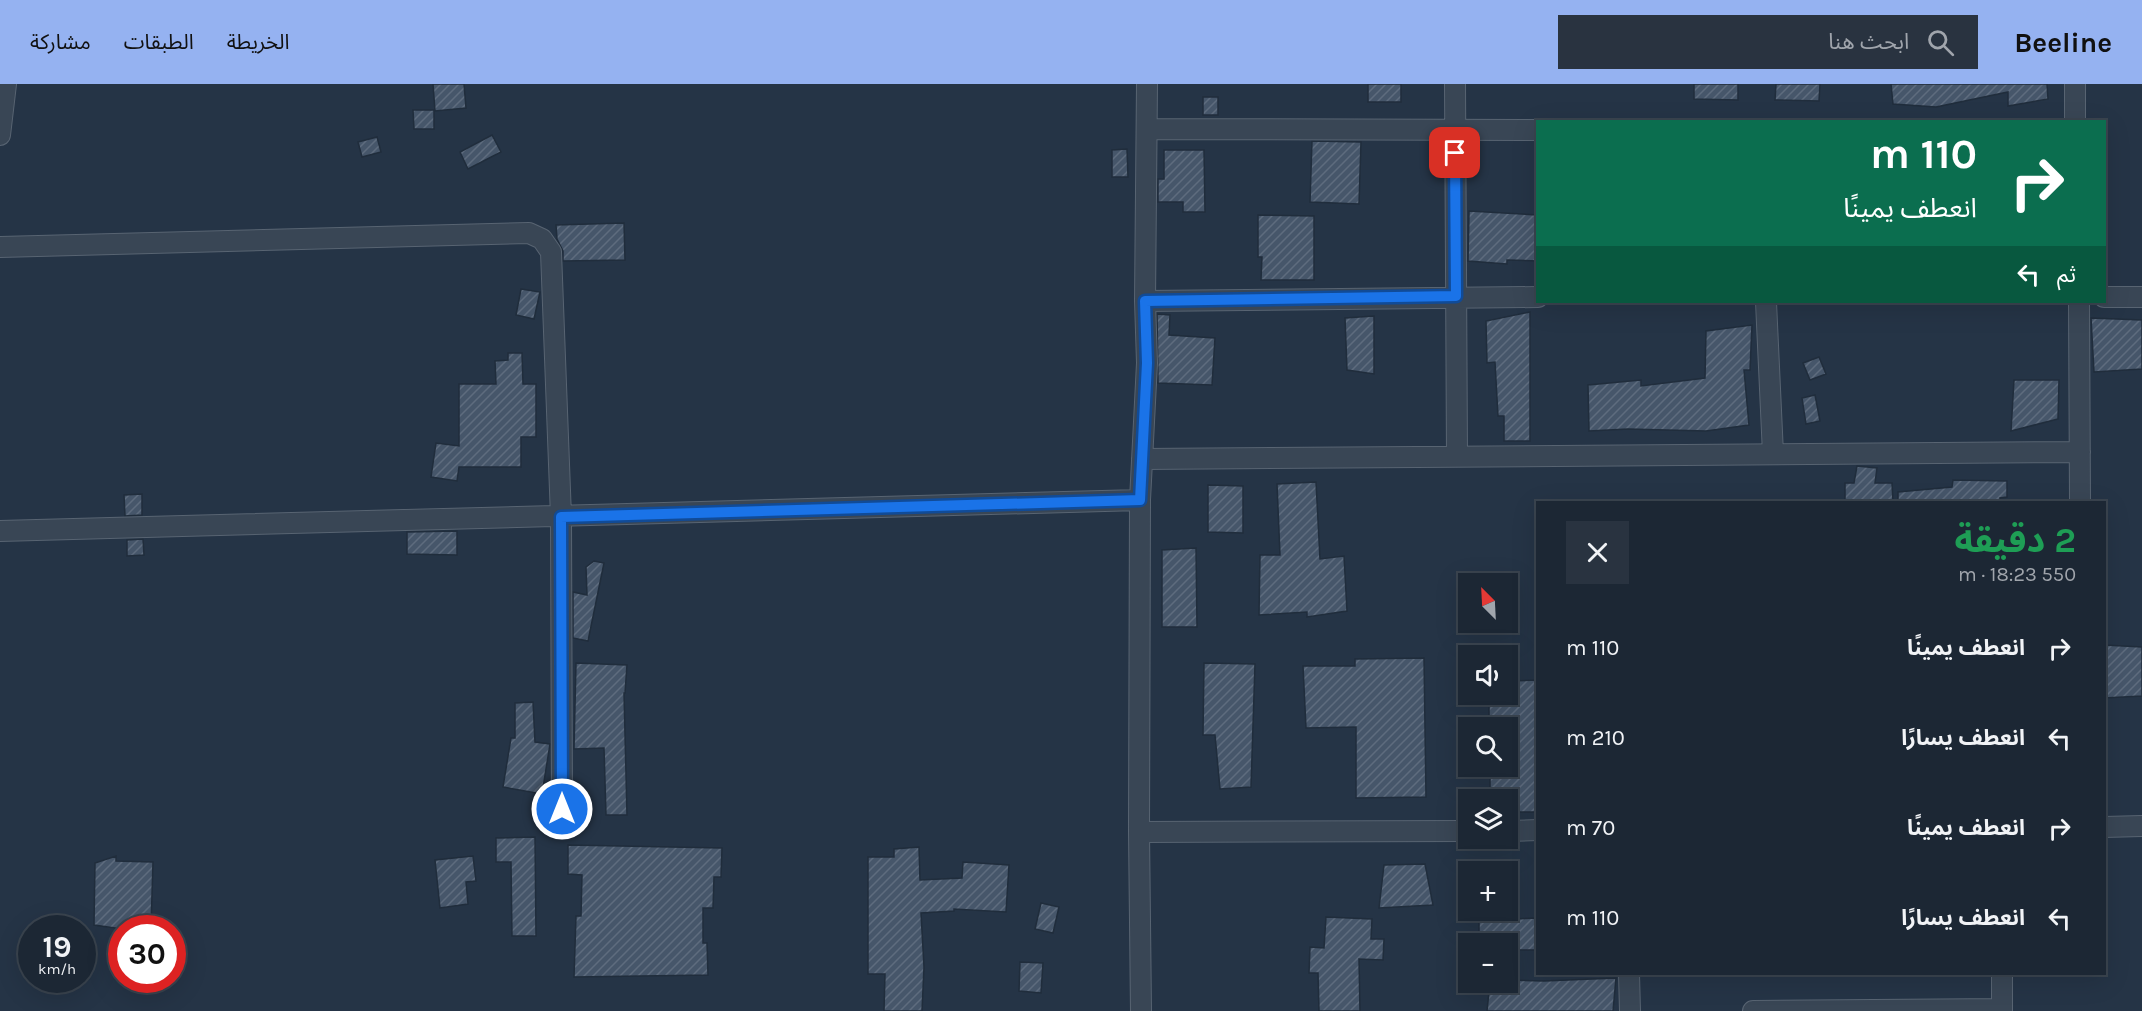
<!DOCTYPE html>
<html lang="ar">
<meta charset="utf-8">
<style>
body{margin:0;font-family:Karla,"Noto Sans Arabic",sans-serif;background:#293340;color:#f1f3f6;direction:rtl;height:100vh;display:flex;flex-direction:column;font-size:22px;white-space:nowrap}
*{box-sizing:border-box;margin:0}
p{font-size:20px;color:#a0a5ac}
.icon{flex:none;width:33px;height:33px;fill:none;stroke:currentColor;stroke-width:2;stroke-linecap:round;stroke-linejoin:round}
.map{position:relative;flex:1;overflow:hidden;direction:ltr}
.side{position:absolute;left:1536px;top:417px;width:570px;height:474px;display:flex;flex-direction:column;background:#1c2734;border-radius:0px;box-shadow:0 6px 24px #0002,0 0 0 2px #3a444f;direction:rtl}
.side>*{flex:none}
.guide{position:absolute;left:1536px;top:36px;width:570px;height:183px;border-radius:0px;box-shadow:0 6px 24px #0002,0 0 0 2px #3a444f;direction:rtl;background:#0b6e4f;color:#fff;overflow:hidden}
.needle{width:39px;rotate:336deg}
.tools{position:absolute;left:1458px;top:489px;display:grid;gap:12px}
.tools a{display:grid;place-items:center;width:60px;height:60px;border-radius:0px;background:#1c2734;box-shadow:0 6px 24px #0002,0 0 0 2px #3a444f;font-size:30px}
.speed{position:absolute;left:18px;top:831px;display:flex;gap:12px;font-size:30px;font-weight:700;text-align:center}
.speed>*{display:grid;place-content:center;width:78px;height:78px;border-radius:50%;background:#1c2734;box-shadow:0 6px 24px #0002,0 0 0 2px #3a444f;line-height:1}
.speed small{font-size:15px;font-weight:400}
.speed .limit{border:9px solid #d22;background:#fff;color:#111}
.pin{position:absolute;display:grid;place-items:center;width:51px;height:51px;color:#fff;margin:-26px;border-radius:12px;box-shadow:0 3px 9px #0006}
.me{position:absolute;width:66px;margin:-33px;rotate:0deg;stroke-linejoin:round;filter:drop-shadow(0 0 4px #0008)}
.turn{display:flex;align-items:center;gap:21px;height:126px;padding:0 30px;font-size:27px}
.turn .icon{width:78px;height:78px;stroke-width:2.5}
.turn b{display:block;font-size:42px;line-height:51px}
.then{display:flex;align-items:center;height:57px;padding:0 30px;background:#0003;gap:12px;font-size:22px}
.round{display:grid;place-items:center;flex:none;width:63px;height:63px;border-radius:0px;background:#293340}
.headline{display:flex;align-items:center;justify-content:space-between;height:102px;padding:0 30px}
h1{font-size:36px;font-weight:700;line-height:45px;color:#1e9e55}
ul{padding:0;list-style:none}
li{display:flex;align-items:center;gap:18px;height:90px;padding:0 30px}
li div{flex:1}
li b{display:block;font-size:22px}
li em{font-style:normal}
header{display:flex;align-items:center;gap:36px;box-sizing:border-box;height:84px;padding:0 30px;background:#95b2f1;color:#111}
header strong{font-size:28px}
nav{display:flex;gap:33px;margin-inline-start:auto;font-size:21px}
.search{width:420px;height:54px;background:#293340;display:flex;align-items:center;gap:15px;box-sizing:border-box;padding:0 21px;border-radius:0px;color:#a0a5ac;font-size:22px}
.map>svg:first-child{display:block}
</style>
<header>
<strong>Beeline</strong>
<div class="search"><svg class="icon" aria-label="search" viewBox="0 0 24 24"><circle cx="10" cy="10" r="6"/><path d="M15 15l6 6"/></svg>ابحث هنا</div>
<nav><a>الخريطة</a><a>الطبقات</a><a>مشاركة</a></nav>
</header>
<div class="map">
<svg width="2142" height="927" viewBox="0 0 2142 927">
<defs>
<pattern id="building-hatch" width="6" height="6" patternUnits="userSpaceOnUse" patternTransform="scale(1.5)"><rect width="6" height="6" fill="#46566a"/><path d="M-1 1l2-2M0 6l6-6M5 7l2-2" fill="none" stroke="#5e6c7e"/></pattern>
</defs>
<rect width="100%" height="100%" fill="#253446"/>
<!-- building -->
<path fill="url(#building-hatch)" stroke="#202d3c" stroke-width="1.5" d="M433,0H464L466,24L435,27Z
M1368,0H1401V18H1368Z
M1694,0H1738V16L1694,15Z
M1776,0H1820L1819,17L1775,16Z
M1891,0H2047L2048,15L2008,22V8L1936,23L1893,20Z
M1203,13H1218V31H1203Z
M413,26H434V45H414Z
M492,51L501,68L468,85L460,68Z
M377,53L381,68L362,73L358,58Z
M1312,57L1361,58L1359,120L1310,118Z
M1127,65L1128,93H1112V66Z
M1164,66H1204L1205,128H1183V118H1158V95H1164Z
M1469,127L1538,131V177L1507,176V180L1468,177Z
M1258,131L1314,132V196H1261L1262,173H1258Z
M624,139L625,176L563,177V167L557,155L556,141Z
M521,205L540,208L534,235L516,231Z
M1530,228V357H1504V332H1498L1495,278L1487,279L1486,237Z
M1157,230L1170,231L1169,251L1215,254L1212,301L1158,299Z
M1374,232V290L1347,286L1345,234Z
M2091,234L2142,236V285L2094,288Z
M1752,241L1750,286H1744L1749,341L1706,347L1628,345L1589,347L1588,301L1641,296V302L1705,294L1706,247Z
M508,269H522L523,300H536V353H521V383H459L457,397L431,393L436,359L459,362V300H496L495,277L508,276Z
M1819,273L1826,290L1810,296L1803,279Z
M2014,296H2059L2058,335L2011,347Z
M1815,311L1820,337L1806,340L1802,314Z
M1857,382L1877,384L1875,399H1892L1893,418H1845V399H1854Z
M1953,396L2007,397V413L2000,414V418H1898V408L1952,403Z
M1316,398L1320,475L1344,472L1347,527L1307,533V528L1259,531L1260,471H1280L1277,400Z
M1208,401L1243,402V449L1208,448Z
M142,410V431L125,432L124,411Z
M457,447V471L407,470V448Z
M143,455L144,471L127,472V456Z
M1196,464L1197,543H1162V466Z
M594,477L604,479L588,557L573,554V508L587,511L586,483Z
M2104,561L2142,563V612L2104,614Z
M1424,574L1426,713L1356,714V643L1306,644L1303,582H1355V575Z
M576,579L627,581L625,609H624L627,731H606L604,664L574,665Z
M1204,579L1255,580L1251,703L1220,705L1215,651H1203Z
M1538,596V728H1508V716H1490V682H1508V644H1489V610H1508V597Z
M533,618L535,658L550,660L542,710L503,703L511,654H515V619Z
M535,753L536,852H512L511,778H496V754Z
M568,761L722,764L721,793H714L713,824H703V859H707L708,891L574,893L576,832H581L582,791L568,790Z
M919,763L920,796L962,794L963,778L1009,781L1006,828L954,825V827L921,829L924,883L922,927H884L885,890H868V773H894V765Z
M116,772V777L153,778L151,843H122V845L94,841L95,779Z
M473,772L476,797L466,798L468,820L440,824L435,776Z
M1425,780L1433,821L1379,824L1384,781Z
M1041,819L1059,823L1053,849L1035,845Z
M1326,833L1372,835L1371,855H1384L1383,876L1359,875L1360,927H1319L1318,889H1309L1310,863L1324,864Z
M1538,834V866H1508V860H1479V836Z
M1020,878L1043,879L1041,909L1019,907Z
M1616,894L1613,927H1487L1490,898H1508V896L1544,897Z"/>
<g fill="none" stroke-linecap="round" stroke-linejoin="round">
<!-- street casing -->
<g stroke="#586472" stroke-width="22">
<path id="street" d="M1455,0L1457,372
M2075,0V38
M1147,45L1538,46
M0,51L6,0
M0,163L529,149L542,155L551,168L561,433L562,725
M2104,213H2142
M1145,217L1538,213
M1766,218L1773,370
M2079,218L2080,418
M1142,375L2080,368
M0,447L1140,416
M2104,743L2142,742
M1508,747L1538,746
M1139,748L1468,747
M1629,890L1630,927
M2002,925V890
M1141,927L1139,748L1140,416L1147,279L1145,217L1147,0
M1753,927L2002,925V927"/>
</g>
<!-- street -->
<use href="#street" stroke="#394655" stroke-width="20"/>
</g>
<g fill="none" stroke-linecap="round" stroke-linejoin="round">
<!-- route casing -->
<g stroke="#114b97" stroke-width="15">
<path id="route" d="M562,725L561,433L1140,416L1147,279L1145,217L1456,212L1455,69"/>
</g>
<!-- route -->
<use href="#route" stroke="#1a73e8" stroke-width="10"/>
</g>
</svg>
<div class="tools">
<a><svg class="needle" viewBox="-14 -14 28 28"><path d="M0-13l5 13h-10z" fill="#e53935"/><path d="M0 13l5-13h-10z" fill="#a0a5ac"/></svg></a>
<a><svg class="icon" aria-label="sound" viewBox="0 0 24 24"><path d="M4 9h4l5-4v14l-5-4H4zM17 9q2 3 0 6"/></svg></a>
<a><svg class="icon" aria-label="search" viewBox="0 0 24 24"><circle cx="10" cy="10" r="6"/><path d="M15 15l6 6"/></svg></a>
<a><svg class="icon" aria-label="layers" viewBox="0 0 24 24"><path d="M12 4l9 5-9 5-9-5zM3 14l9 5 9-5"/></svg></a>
<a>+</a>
<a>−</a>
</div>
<div class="speed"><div>19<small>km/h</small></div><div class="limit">30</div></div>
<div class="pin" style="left:1455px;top:69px;background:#d93025"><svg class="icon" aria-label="arrive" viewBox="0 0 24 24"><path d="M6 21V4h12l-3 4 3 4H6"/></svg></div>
<svg class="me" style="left:562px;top:725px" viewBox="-20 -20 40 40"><circle r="17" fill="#1a73e8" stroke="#fff" stroke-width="3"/><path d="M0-11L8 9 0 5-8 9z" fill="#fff"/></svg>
<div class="guide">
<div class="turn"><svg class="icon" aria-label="right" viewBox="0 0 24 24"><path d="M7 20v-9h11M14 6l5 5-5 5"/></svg><div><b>110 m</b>انعطف يمينًا</div></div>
<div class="then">ثم<svg class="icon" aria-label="left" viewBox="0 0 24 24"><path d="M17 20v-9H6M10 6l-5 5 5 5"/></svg></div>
</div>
<section class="side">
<div class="headline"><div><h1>2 دقيقة</h1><p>550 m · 18:23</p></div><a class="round"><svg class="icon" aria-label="close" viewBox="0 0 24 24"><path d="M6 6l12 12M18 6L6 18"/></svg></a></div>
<ul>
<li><svg class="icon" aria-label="right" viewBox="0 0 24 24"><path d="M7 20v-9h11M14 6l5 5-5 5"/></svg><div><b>انعطف يمينًا</b></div><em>110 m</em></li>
<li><svg class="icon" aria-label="left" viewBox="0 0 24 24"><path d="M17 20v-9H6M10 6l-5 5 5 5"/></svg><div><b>انعطف يسارًا</b></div><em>210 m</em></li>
<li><svg class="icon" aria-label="right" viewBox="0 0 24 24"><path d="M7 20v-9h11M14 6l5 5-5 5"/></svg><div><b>انعطف يمينًا</b></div><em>70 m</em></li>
<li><svg class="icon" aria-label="left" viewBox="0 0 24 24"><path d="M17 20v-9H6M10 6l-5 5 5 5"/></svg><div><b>انعطف يسارًا</b></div><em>110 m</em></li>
</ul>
</section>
</div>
